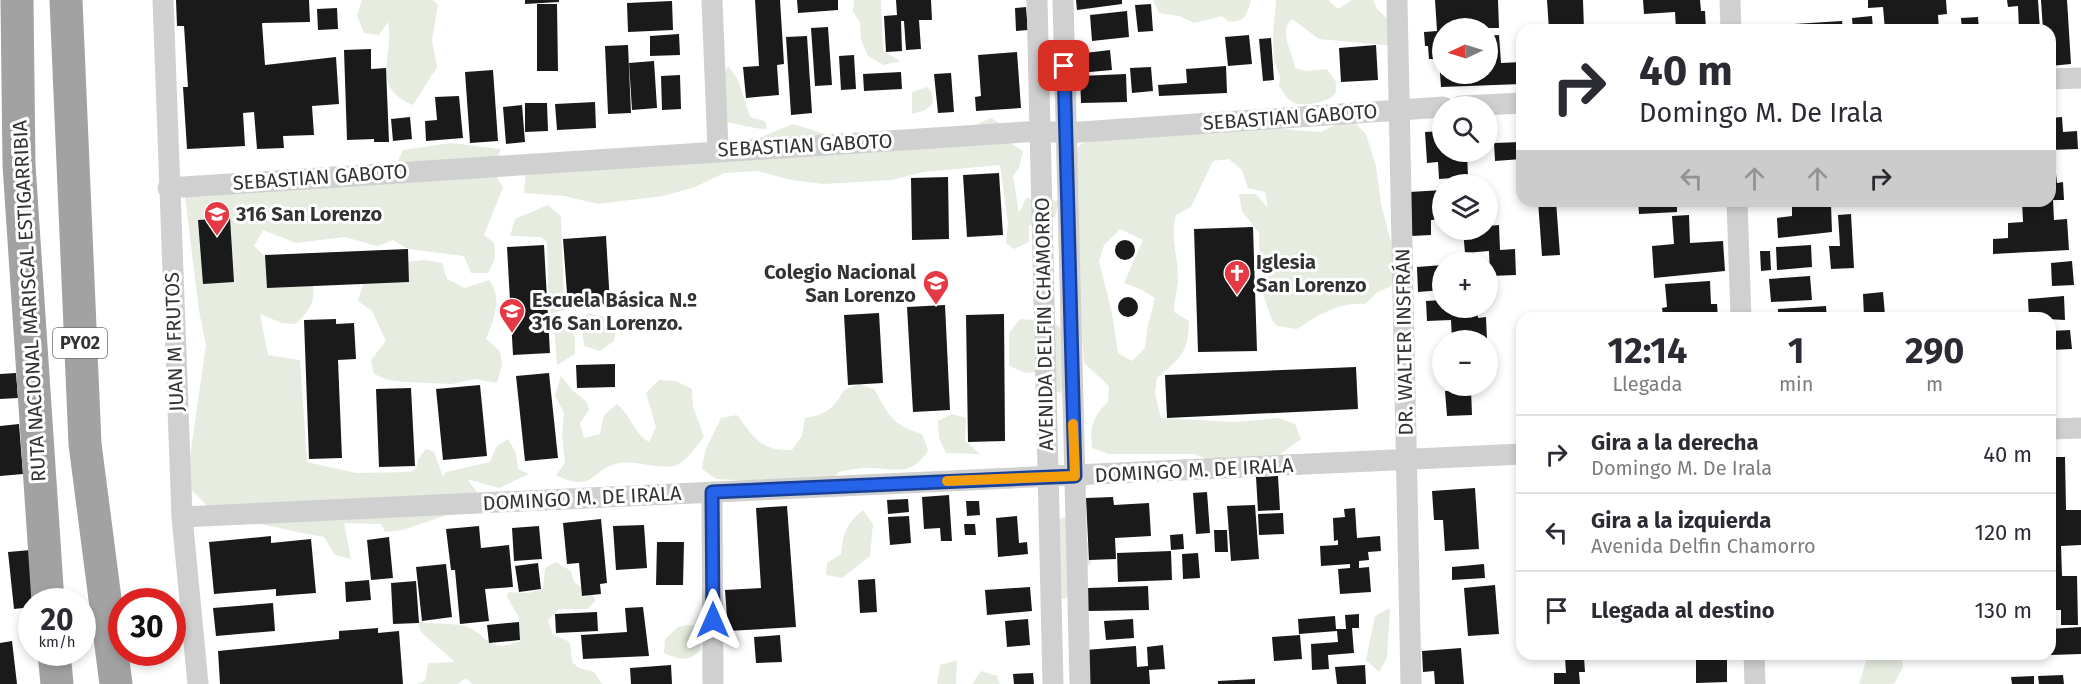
<!DOCTYPE html>
<html lang="es">
<meta charset="utf-8">
<style>
body{margin:0;font-family:"Fira Sans",sans-serif;background:#f2f2f3;color:#2b2b33;height:100vh;display:flex;flex-direction:column;font-size:22px;white-space:nowrap}
*{box-sizing:border-box;margin:0}
p{font-size:20px;color:#7c7c81}
.icon{flex:none;width:33px;height:33px;fill:none;stroke:currentColor;stroke-width:2;stroke-linecap:round;stroke-linejoin:round}
.map{position:relative;flex:1;overflow:hidden}
.details{position:absolute;left:1516px;top:312px;width:540px;height:348px;display:flex;flex-direction:column;background:#fff;border-radius:18px;box-shadow:0 3px 9px #0003}
.details>*{flex:none}
.guide{position:absolute;left:1516px;top:24px;width:540px;height:183px;border-radius:18px;box-shadow:0 3px 9px #0003;background:#fff;color:#2b2b33;overflow:hidden}
.needle{width:39px;rotate:266deg}
.buttons{position:absolute;left:1432px;top:18px;display:grid;gap:12px}
.buttons a{display:grid;place-items:center;width:66px;height:66px;border-radius:50%;background:#fff;box-shadow:0 3px 9px #0003;font-size:30px}
.speed{position:absolute;left:18px;top:588px;display:flex;gap:12px;font-size:30px;font-weight:700;text-align:center}
.speed>*{display:grid;place-content:center;width:78px;height:78px;border-radius:50%;background:#fff;box-shadow:0 3px 9px #0003;line-height:1}
.speed small{font-size:15px;font-weight:400}
.speed .limit{border:9px solid #d22;background:#fff;color:#111}
.pin{position:absolute;display:grid;place-items:center;width:51px;height:51px;color:#fff;margin:-26px;border-radius:12px;box-shadow:0 3px 9px #0006}
.me{position:absolute;width:66px;margin:-33px;rotate:0deg;stroke-linejoin:round;filter:drop-shadow(0 0 4px #0008)}
.turn{display:flex;align-items:center;gap:21px;height:126px;padding:0 24px;font-size:27px}
.turn .icon{width:78px;height:78px;stroke-width:2.5}
.turn b{display:block;font-size:42px;line-height:51px}
.lanes{display:flex;align-items:center;height:57px;padding:0 24px;background:#0003;justify-content:center;gap:30px;direction:ltr}
.lanes .off{opacity:.35}
.eta{display:flex;justify-content:space-evenly;align-items:center;height:102px;text-align:center}
.eta b{font-size:36px;font-weight:700;line-height:42px}
ul{padding:0;list-style:none}
li{display:flex;align-items:center;gap:18px;height:78px;padding:0 24px;border-top:2px solid #e1e1e2}
li div{flex:1}
li b{display:block;font-size:22px}
li em{font-style:normal}
.map>svg:first-child{display:block}
</style>
<div class="map">
<svg width="2081" height="684" viewBox="0 0 2081 684">
<rect width="100%" height="100%" fill="#fff"/>
<!-- green -->
<path fill="#e6ecdf" fill-rule="evenodd" d="M362,0H433L438,5L432,40L437,67L413,105C368,86 395,57 388,22L379,35L364,33L357,16Z
M854,0H881L883,51L900,61L884,65L868,56L861,40L860,23L853,11Z
M1153,0H1251C1247,14 1245,24 1228,21L1222,16L1194,23L1179,16L1159,13Z
M1276,0H1328L1338,9L1352,0H1373L1378,10L1393,24L1395,46L1319,39L1292,19C1278,32 1293,53 1295,68L1306,71L1327,69L1336,82C1336,87 1337,93 1333,96C1326,102 1303,107 1295,103C1287,100 1284,93 1279,86L1280,77L1274,60L1273,34Z
M728,66L738,80L750,117L765,121L767,129C751,129 737,122 721,122L719,81Z
M927,87L932,92L933,103L926,110L912,114V92Z
M991,118L1006,127L1009,142L1023,151L1019,168L1013,176L1019,213L1026,198L1059,201L1055,217L1039,220L1029,226V242L1014,249L1006,243L1008,223L1000,165L923,172L892,180L823,184L791,180L758,171L724,173L695,187L663,196L598,204L564,196L524,193L526,170L730,150L793,124L858,144L955,134Z
M1354,122L1366,134L1376,166L1381,204L1394,253L1396,269L1391,286L1376,293L1365,304C1338,302 1319,315 1297,329L1277,326L1272,320L1260,286L1259,233L1242,211L1239,194H1256L1268,208L1265,192L1248,188L1242,170L1229,159L1213,161L1191,207L1176,215C1170,237 1178,256 1178,278C1178,289 1174,300 1174,312L1189,321C1188,354 1181,357 1157,378L1155,394L1161,418L1235,422L1279,418L1295,424L1301,439L1279,455L1265,459L1210,460L1193,454H1108L1092,448C1090,427 1092,417 1108,402L1109,386L1084,363L1069,158L1080,145L1111,129L1267,128L1321,132L1337,124ZM1120,229L1143,240L1124,283L1140,289L1155,298L1147,330L1145,348L1132,361L1118,353L1112,313L1099,261L1104,245Z
M451,143L501,149L492,170L503,187L484,235L494,243L495,259L488,273H471L464,256L408,249L393,240L377,246L345,237L296,243L263,230L254,246L278,269L312,280C316,302 311,308 296,324L282,323L260,314L268,355L300,360L307,462L356,473L411,472L417,467L418,459L426,449L434,452L443,477L446,472L490,462L496,447L508,439L516,453L518,469L529,474L499,488L467,479L477,492L470,507L403,530L385,532L381,524L344,523L351,559L335,555L324,537C288,531 254,521 218,517L186,484L206,345L199,311L184,188L392,174L403,150Z
M548,205L561,216L564,299L567,310L551,313L549,304L547,242L541,237L510,236L515,219Z
M425,260L442,263L447,279L465,288L489,280C503,298 494,319 486,339L500,351L502,365L497,383L475,379L452,384L405,382L388,380L374,374L371,360L386,341L372,311L358,301L364,281L374,265Z
M587,313L604,317L616,330L614,341L600,351L584,346L582,329Z
M1020,319L1050,321L1065,330L1070,361L1061,393L1045,388V371L1026,373L1009,366V333Z
M567,323L575,337V354L557,365L554,328Z
M561,376L572,390L587,402L589,410L580,423L584,438L600,434L604,415L617,404C633,418 632,431 649,442L656,427L646,393L659,380L676,381L692,389L693,406L704,437C697,445 690,456 682,462C666,474 638,459 619,463C590,469 595,494 556,475L565,463L562,435L564,413L555,396Z
M860,384L875,390C889,416 892,425 922,434L928,450C914,475 897,470 873,468C862,467 850,470 839,472L828,484L716,479L702,469L705,451L721,418L737,415C755,438 760,451 792,450L802,436L805,418C826,415 834,408 844,390Z
M952,414L966,418L965,441L980,454L946,453L939,438L938,421Z
M863,510L873,524L870,556L842,578L826,575L827,563L841,554C843,533 847,523 863,510Z
M1064,517L1087,541L1093,557L1090,565L1073,567L1066,599L1049,596L1047,524Z
M556,562L571,571L574,582L581,587L582,598L592,595L596,600L588,609H559L548,620L553,635C578,644 567,641 573,663L579,668L594,672L602,684H472L466,678L458,684H415L425,681L428,663L455,662L421,632L418,624L420,620L425,623C437,624 452,623 464,626C489,633 485,655 520,641L519,618L506,595L509,592L528,593L543,589L545,568Z
M1390,608L1387,658L1379,672L1366,660L1375,616Z
M687,625L696,626L700,633L701,650C688,662 680,660 664,653L665,639L678,627Z
M1874,654H1901L1903,667L1894,684H1859L1867,658Z
M957,660L956,684H937L940,665Z
M981,671L997,676L1000,684H972Z"/>
<!-- building -->
<path fill="#1a1a1a" d="M176,0H309L310,22L262,23L265,65L336,57L339,104L312,106L314,135L283,136L284,148L257,149L254,112L243,113L245,146L187,149L183,87H188L184,26H177Z
M525,0H559V2L525,4Z
M755,0H780L784,64L777,65L779,95L746,98L743,67L759,66Z
M797,0H838V10L798,13Z
M896,0H931L932,20H919L921,49L906,50L904,21H901L902,51L886,52L884,16L897,15Z
M1076,0H1122V4L1077,10Z
M1435,0H1498L1499,28H1443V74H1488V36L1499,35L1501,63L1522,62V84L1441,87L1439,59H1429L1428,46H1425L1424,32L1437,31Z
M1547,0H1583L1584,30H1549Z
M1643,0H1700L1701,11H1705L1706,30H1676L1675,12L1644,14Z
M1868,0H1946L1947,14L1938,15L1939,30H1885L1883,7L1868,8Z
M2007,0H2038L2040,30H2019L2018,6L2008,7Z
M2041,0H2067L2071,64L2050,66V30H2043Z
M672,1L673,30L628,32L627,3Z
M537,4H557L558,71H537Z
M1151,4L1153,31L1138,32L1135,5Z
M1026,7L1028,30L1016,31L1015,8Z
M337,8L338,29L318,30L317,9Z
M1127,11L1129,37L1092,41L1090,15Z
M1872,16L1873,30H1853L1852,18Z
M1978,17L1979,30H1962L1961,18Z
M1842,21L1843,30H1794V24Z
M828,27L832,85L815,86L811,28Z
M679,34L680,55L650,56V36Z
M1249,35L1252,64L1228,66L1225,37Z
M807,36L812,113L791,115L786,37Z
M1271,38L1274,80L1263,81L1259,39Z
M628,45L631,113L608,114L605,46Z
M1376,45L1378,80L1341,82L1339,48Z
M371,49V69L386,68L389,142H374V139L347,140L344,50Z
M1110,50L1112,70L1079,73L1077,54Z
M1017,52L1021,108L976,111L975,97L981,96L978,55Z
M854,55L856,89L841,90L839,56Z
M654,61L657,108L632,110L629,63Z
M1226,66L1227,93L1159,96L1158,85L1187,83L1186,69Z
M1151,67L1153,91L1132,93L1130,68Z
M493,70L498,141L470,143L465,72Z
M901,72L902,89L864,91L863,74Z
M951,73L954,112L938,113L934,74Z
M1126,74L1127,102L1081,103L1080,76Z
M680,75L681,109L662,110L661,76Z
M459,96L463,138L426,141L425,121L437,120L435,97Z
M595,102L596,128L557,130L555,104Z
M525,103H547L548,131L525,132Z
M522,105L525,142L506,144L503,107Z
M410,117L412,139L393,141L391,119Z
M2062,117L2063,132L2077,131L2078,149L2050,150V118Z
M1443,131V152H1467L1468,177L1439,179L1438,162L1427,163L1425,132Z
M1522,142V159L1495,161L1494,143Z
M999,173L1003,235L967,237L963,175Z
M2056,174L2057,183L2063,182L2064,200H2053L2054,220L2067,219L2069,250L1993,254V239L2008,238V223L2023,222L2022,201H2050V175Z
M948,177L949,239L912,240L911,178Z
M1443,190V219L1431,220V235L1411,236L1409,192Z
M1538,201H1556L1560,255L1542,256Z
M1638,201H1677V212L1639,214Z
M1831,205L1832,232L1778,238L1777,218L1792,216V207Z
M1851,214L1854,268L1831,269L1829,246H1840L1838,215Z
M1689,215L1690,243L1723,241L1725,271L1654,278L1652,246L1674,244L1672,216Z
M230,218L234,282L203,284L198,220Z
M1499,225L1500,250L1515,249L1516,275L1490,276L1489,251L1465,253L1463,230H1488V226Z
M1253,227L1257,351L1198,352L1194,229Z
M606,236L610,304L568,307L563,239Z
M1115 250a10 10 0 1 1 20 0a10 10 0 1 1-20 0Z
M544,245L550,353L513,355L507,247Z
M1811,245L1812,267L1777,270L1776,247Z
M408,249L409,282L267,288L265,255Z
M1760,251H1770L1771,270L1761,271Z
M2072,261L2074,285L2052,286L2051,263Z
M1443,265V290L1418,292L1417,267Z
M1810,276L1812,300L1771,302L1769,279Z
M1710,281L1711,304H1717L1718,318H1646L1663,315L1662,308L1667,307L1665,284Z
M1883,292L1885,315L1864,317L1863,294Z
M2064,296L2065,320L2029,318L2028,299Z
M1118 307a10 10 0 1 1 20 0a10 10 0 1 1-20 0Z
M1443,300V308H1477L1478,318L1486,317L1487,340H1452L1451,320L1427,321L1426,301Z
M945,305L950,410L913,412L907,307Z
M1826,306L1827,318H1778V309Z
M879,313L883,383L848,385L844,315Z
M1004,314L1005,441L968,442L966,315Z
M1590,315V318H1564V316Z
M336,319V324L354,323L356,359L338,360L342,458L309,459L304,320Z
M2070,330L2072,349L2050,350V331Z
M615,364V387L577,388L576,365Z
M1356,367L1358,409L1167,418L1165,375Z
M16,373L18,398L0,399V374Z
M549,373L558,458L525,461L516,376Z
M480,385L487,456L443,460L436,389Z
M411,388L415,466L379,467L376,389Z
M1471,390L1472,415L1447,416L1445,391Z
M19,424L23,474L0,476V426Z
M2051,457H2065L2066,510H2081V545L2061,546L2062,576H2077L2078,625H2061V610H2050V591H2054V577H2050Z
M1278,476L1280,510L1258,511L1256,477Z
M1475,488L1479,549L1445,551L1443,520H1434L1432,491Z
M1207,492L1210,533L1196,534L1193,493Z
M949,495L952,541H941L940,528L924,529L922,497Z
M1113,497L1114,505L1149,503L1151,536L1115,538L1116,559L1089,560L1086,498Z
M908,499L909,512L888,514L887,500Z
M966,501H979L980,515L967,516Z
M1255,505L1259,559L1231,561L1227,506Z
M787,506L796,627L728,631L725,590L761,588L756,508Z
M1355,508L1357,538L1380,536L1381,551L1368,552L1369,560L1359,561V568L1369,567L1371,592L1340,594L1338,569L1350,568V564L1321,566L1320,546L1338,545V540L1334,541L1333,518L1345,517L1344,509Z
M1283,513L1284,534L1259,535L1258,514Z
M909,516L911,543L890,545L888,517Z
M1017,516L1019,543L1027,542L1028,554L998,557L996,518Z
M601,519L607,583L600,584L601,594L582,596L579,563L567,564L563,523Z
M964,524H975L976,535H965Z
M644,525L647,568L616,570L613,526Z
M479,526L481,548L509,545L513,587L485,589L489,621L460,624L455,570H451L446,529Z
M539,526L542,559L514,561L512,528Z
M1214,530H1227L1228,552H1215Z
M1183,534L1184,549L1171,550L1170,535Z
M271,536V543L311,539L316,593L276,596V589L214,594L209,542Z
M389,537L393,578L371,580L367,540Z
M657,542H684L683,585H656Z
M31,550L32,607L14,609L8,552Z
M1171,551L1172,580L1118,582L1117,553Z
M1198,553L1200,578L1183,579L1182,554Z
M538,563L541,589L519,592L515,566Z
M446,564L452,617L422,621L416,567Z
M1484,564L1485,578L1452,580V567Z
M875,579L877,612L860,613L858,580Z
M369,580L371,600L346,602L345,582Z
M416,581L419,623L393,624L391,583Z
M1495,585L1499,634L1468,636L1464,588Z
M1148,586L1149,610L1088,611V588Z
M1030,587L1032,611L987,615L985,590Z
M273,603L275,631L216,636L213,608Z
M643,607L649,656L583,659L581,635L627,632L625,608Z
M597,612L598,631L556,633L555,614Z
M1359,614V628H1352L1354,653L1328,655L1329,669L1312,670L1311,644L1338,642L1337,631L1299,634L1298,619L1335,616L1336,629H1346L1345,615Z
M1028,619L1030,645L1007,647L1005,621Z
M1133,619L1134,638L1106,640L1104,621Z
M519,622L520,640L489,643L487,625Z
M2081,627V654L2050,655V629Z
M378,628V633L399,631L403,684H220L218,651L339,639V631Z
M780,635L782,662L756,663L754,637Z
M1300,635L1302,659L1274,661L1272,637Z
M12,641L17,684H0V643Z
M1163,645L1165,669L1149,670L1150,684H1087L1085,650L1136,646L1137,667L1148,666L1147,647Z
M1461,648L1464,684H1435L1434,671L1423,672L1422,651Z
M1565,657H1584L1585,672H1579L1580,684H1554V673H1566Z
M1696,659H1727V682L1696,683Z
M671,665L672,684H631L630,668Z
M1365,665L1366,684H1337L1335,667Z
M1033,673L1034,684H1014L1013,674Z
M2063,675L2064,684H2039L2038,676Z
M2034,676V684H2012L2011,677Z
M1255,679V684H1218V681Z"/>
<g fill="none" stroke-linecap="round" stroke-linejoin="round">
<!-- minor -->
<path stroke="#d0d0d0" stroke-width="21" d="M163,0L182,517L198,684
M712,0L718,150
M1037,0L1053,684
M1063,0L1080,684
M1397,0L1411,684
M1730,0L1731,30
M2050,79L2081,78
M1461,106L1522,103
M168,188L1040,131L1066,133L1443,107
M1737,201L1741,318
M2050,429L2081,428
M712,492L713,684
M182,517L1522,454
M1754,654L1755,684"/>
<!-- trunk -->
<path stroke="#a2a2a2" stroke-width="33" d="M17,0L19,165L48,602
M66,0L85,444L116,684
M54,652L57,684"/>
</g>
<g fill="none" stroke-linecap="round" stroke-linejoin="round">
<!-- route casing -->
<g stroke="#184099" stroke-width="15">
<path id="route" d="M713,620L712,492L1075,476L1064,66"/>
</g>
<!-- route -->
<use href="#route" stroke="#2563eb" stroke-width="10"/>
<!-- slow -->
<path stroke="#f59e0b" stroke-width="10" d="M947,481L1075,476L1073,424"/>
</g>
<!-- icons -->
<defs>
<g id="school-pin" transform="scale(1.35)"><path d="M0 17L-7.5 6A9.5 9.5 0 1 1 7.5 6Z" fill="#e63946" stroke="#fff"/><path d="M0-5L7-2L0 1L-7-2ZM-4 1L0 2.5L4 1V4Q0 6-4 4Z" fill="#fff"/></g>
<g id="church-pin" transform="scale(1.35)"><path d="M0 17L-7.5 6A9.5 9.5 0 1 1 7.5 6Z" fill="#e63946" stroke="#fff"/><path d="M-1.2-6h2.4v3.5h3.3v2.4h-3.3V6h-2.4V-.1h-3.3v-2.4h3.3Z" fill="#fff"/></g>
</defs>
<g fill-rule="evenodd">
<use href="#school-pin" x="217" y="214"/>
<use href="#church-pin" x="1237" y="273"/>
<use href="#school-pin" x="936" y="283"/>
<use href="#school-pin" x="512" y="311"/>
</g>
<g text-anchor="middle" dominant-baseline="central" stroke-width="6" stroke-linejoin="round" paint-order="stroke">
<!-- shield labels -->
<rect fill="#fff" stroke="#707070" stroke-width="1.5" x="53" y="328" width="54" height="30" rx="4.5"/>
<g font-size="18" font-weight="bold" fill="#333">
<text x="80" y="343">PY02</text>
</g>
<!-- street labels -->
<g font-size="20" fill="#333" stroke="#fff">
<text transform="translate(1290 117) rotate(-4)">SEBASTIAN GABOTO</text>
<text transform="translate(805 145) rotate(-3)">SEBASTIAN GABOTO</text>
<text transform="translate(320 177) rotate(-4)">SEBASTIAN GABOTO</text>
<text transform="translate(29 301) rotate(-93)">RUTA NACIONAL MARISCAL ESTIGARRIBIA</text>
<text transform="translate(1044 324) rotate(-91)">AVENIDA DELFIN CHAMORRO</text>
<text transform="translate(174 342) rotate(-92)">JUAN M FRUTOS</text>
<text transform="translate(1404 342) rotate(-91)">DR. WALTER INSFRÁN</text>
<text transform="translate(1194 470) rotate(-3)">DOMINGO M. DE IRALA</text>
<text transform="translate(582 498) rotate(-3)">DOMINGO M. DE IRALA</text>
</g>
<!-- poi labels -->
<g font-size="20" font-weight="bold" fill="#333" stroke="#fff" text-anchor="start">
<text x="236" y="214">316 San Lorenzo</text>
<text x="1256" y="262">Iglesia<tspan x="1256" dy="23">San Lorenzo</tspan></text>
<text x="916" y="272" text-anchor="end">Colegio Nacional<tspan x="916" dy="23">San Lorenzo</tspan></text>
<text x="532" y="300">Escuela Básica N.º<tspan x="532" dy="23">316 San Lorenzo.</tspan></text>
</g>
</g>
</svg>
<div class="buttons">
<a><svg class="needle" viewBox="-14 -14 28 28"><path d="M0-13l5 13h-10z" fill="#e53935"/><path d="M0 13l5-13h-10z" fill="#7c7c81"/></svg></a>
<a><svg class="icon" aria-label="search" viewBox="0 0 24 24"><circle cx="10" cy="10" r="6"/><path d="M15 15l6 6"/></svg></a>
<a><svg class="icon" aria-label="layers" viewBox="0 0 24 24"><path d="M12 4l9 5-9 5-9-5zM3 14l9 5 9-5"/></svg></a>
<a>+</a>
<a>−</a>
</div>
<div class="speed"><div>20<small>km/h</small></div><div class="limit">30</div></div>
<div class="pin" style="left:1064px;top:66px;background:#d93025"><svg class="icon" aria-label="arrive" viewBox="0 0 24 24"><path d="M6 21V4h12l-3 4 3 4H6"/></svg></div>
<svg class="me" style="left:713px;top:620px" viewBox="-20 -20 40 40"><path d="M0-17L14 15 0 8-14 15z" fill="#2563eb" stroke="#fff" stroke-width="4"/></svg>
<div class="guide">
<div class="turn"><svg class="icon" aria-label="right" viewBox="0 0 24 24"><path d="M7 20v-9h11M14 6l5 5-5 5"/></svg><div><b>40 m</b>Domingo M. De Irala</div></div>
<div class="lanes"><svg class="icon off" aria-label="left" viewBox="0 0 24 24"><path d="M17 20v-9H6M10 6l-5 5 5 5"/></svg><svg class="icon off" aria-label="ahead" viewBox="0 0 24 24"><path d="M12 20V5M6 11l6-6 6 6"/></svg><svg class="icon off" aria-label="ahead" viewBox="0 0 24 24"><path d="M12 20V5M6 11l6-6 6 6"/></svg><svg class="icon" aria-label="right" viewBox="0 0 24 24"><path d="M7 20v-9h11M14 6l5 5-5 5"/></svg></div>
</div>
<section class="details">
<div class="eta">
<div><b>12:14</b><p>Llegada</p></div>
<div><b>1</b><p>min</p></div>
<div><b>290</b><p>m</p></div>
</div>
<ul>
<li><svg class="icon" aria-label="right" viewBox="0 0 24 24"><path d="M7 20v-9h11M14 6l5 5-5 5"/></svg><div><b>Gira a la derecha</b><p>Domingo M. De Irala</p></div><em>40 m</em></li>
<li><svg class="icon" aria-label="left" viewBox="0 0 24 24"><path d="M17 20v-9H6M10 6l-5 5 5 5"/></svg><div><b>Gira a la izquierda</b><p>Avenida Delfin Chamorro</p></div><em>120 m</em></li>
<li><svg class="icon" aria-label="arrive" viewBox="0 0 24 24"><path d="M6 21V4h12l-3 4 3 4H6"/></svg><div><b>Llegada al destino</b></div><em>130 m</em></li>
</ul>
</section>
</div>
